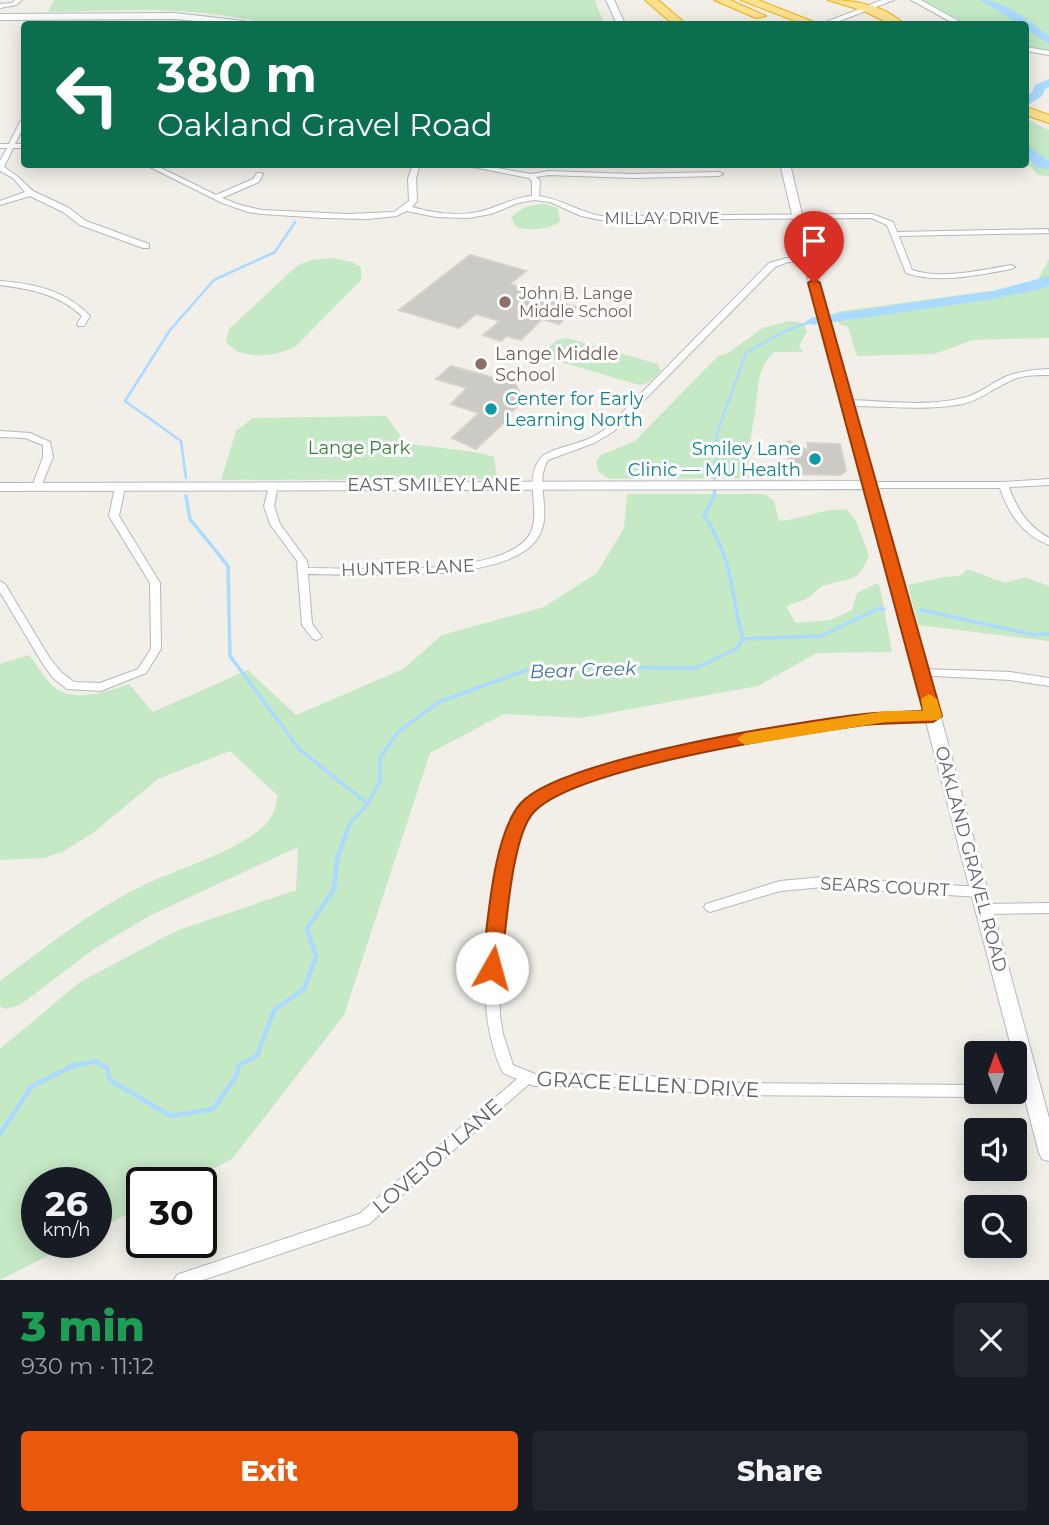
<!DOCTYPE html>
<meta charset="utf-8">
<style>
body{margin:0;font-family:Montserrat,sans-serif;background:#20242c;color:#f1f3f6;height:100vh;display:flex;flex-direction:column;font-size:26px;white-space:nowrap}
*{box-sizing:border-box;margin:0}
p{font-size:23px;color:#9ea1a6}
.icon{flex:none;width:38px;height:38px;fill:none;stroke:currentColor;stroke-width:2;stroke-linecap:round;stroke-linejoin:round}
.map{position:relative;height:1280px;overflow:hidden}
.side{display:flex;flex-direction:column;background:#171b24;flex:1}
.side>*{flex:none}
.guide{position:absolute;left:21px;top:21px;width:1008px;height:147px;border-radius:7px;box-shadow:0 4px 18px #0003;background:#0b6e4f;color:#fff;overflow:hidden}
.needle{width:46px;rotate:359deg}
.controls{position:absolute;left:964px;top:1041px;display:grid;gap:14px}
.controls a{display:grid;place-items:center;width:63px;height:63px;border-radius:7px;background:#171b24;box-shadow:0 4px 18px #0003;font-size:35px}
.speed{position:absolute;left:21px;top:1167px;display:flex;gap:14px;font-size:35px;font-weight:700;text-align:center}
.speed>*{display:grid;place-content:center;width:91px;height:91px;border-radius:50%;background:#171b24;box-shadow:0 4px 18px #0003;line-height:1}
.speed small{font-size:18px;font-weight:400}
.speed .limit{border:4px solid #111;border-radius:10px;background:#fff;color:#111}
.pin{position:absolute;display:grid;place-items:center;width:60px;height:60px;color:#fff;margin:-72px -30px;border-radius:50% 50% 50% 0;rotate:-45deg;box-shadow:0 0 7px #0007}
.pin .icon{rotate:45deg}
.me{position:absolute;width:77px;margin:-38px;rotate:7deg;stroke-linejoin:round;filter:drop-shadow(0 0 5px #0008)}
.turn{display:flex;align-items:center;gap:24px;height:147px;padding:0 21px;font-size:32px}
.turn .icon{width:91px;height:91px;stroke-width:2.5}
.turn b{display:block;font-size:49px;line-height:60px}
.round{display:grid;place-items:center;flex:none;width:74px;height:74px;border-radius:7px;background:#20242c}
.head{display:flex;align-items:center;justify-content:space-between;height:119px;padding:0 21px}
h1{font-size:42px;font-weight:800;line-height:52px;color:#1e9e55}
.cta{display:flex;gap:14px;margin-top:auto;padding:14px 21px}
.cta a{flex:1;height:80px;border-radius:7px;background:#ea580c;color:#fff;font-size:28px;font-weight:800;line-height:80px;text-align:center}
.cta a+a{background:#20242c;color:#f1f3f6}
.map>svg:first-child{display:block}
</style>
<div class="map">
<svg width="1049" height="1280" viewBox="0 0 1049 1280">
<rect width="100%" height="100%" fill="#f1efe8"/>
<!-- green -->
<path fill="#c5e8c5" d="M54,0H595L604,24H268C195,5 123,10 48,12Z
M923,0H1049V53L1026,49V24H966Z
M1026,119L1049,130V176L1038,175L1030,166H973L1026,164Z
M544,204L558,208L560,221C550,230 528,231 516,227L511,217C522,208 529,204 544,204Z
M333,258L352,262L361,267V280L296,346C277,357 239,362 226,341L229,329L298,265L311,260Z
M1049,259V338L973,340L934,354L857,356L848,327L839,324L835,312L1035,285Z
M789,321L803,323L807,331L799,346L803,352H774C755,371 759,389 755,413C751,436 747,454 750,478L610,479L599,472L596,462L601,455L635,441L718,356L728,353L763,328Z
M567,338L658,364L661,371L648,383L639,385L544,357L543,352L557,340Z
M386,416L406,443C436,449 466,448 494,457L497,479L221,480L236,431L253,418Z
M627,494H765L774,501L779,521C802,520 823,507 847,510L855,519L869,555C858,585 849,577 823,586C816,589 816,592 811,596C805,601 792,603 786,607L796,623L831,620L852,610L857,593L877,583L880,587L892,652L817,653L758,686L581,718L504,714L430,753L344,1015L232,1159L186,1183H142V1206L96,1230V1183H37V1242L73,1243L0,1280V1049L80,982L176,931L296,890L298,847L151,915L94,949L20,1005L5,1009L0,1006V981C46,947 91,911 142,886C177,869 239,851 266,824C273,816 277,806 277,795L230,751L158,779L93,833L62,852L45,858L0,860V664L29,655C37,664 44,679 53,686C73,704 107,692 129,684L153,712L248,670L296,715L403,669L442,635L544,607L597,573L624,528Z
M967,569L1005,583L1025,577L1049,586V641L918,625L908,585L944,577L960,576Z"/>
<g fill="none" stroke-linecap="round" stroke-linejoin="round">
<!-- stream-far2 -->
<path stroke="#aadaff" stroke-width="2.5" d="M186,478L181,441L125,401L170,330L214,280L275,252L295,222
M714,488L717,433L746,353L781,333L813,321"/>
<!-- stream-far1 -->
<path stroke="#aadaff" stroke-width="3.5" d="M186,496L190,519L228,566L230,656L300,750L368,804
M921,610L1035,635L1049,634
M743,639L821,636L877,609H884
M345,836L350,823L368,804L380,781V758L398,732L439,702L527,670L597,667L696,668L736,649L743,639C729,589 735,563 704,515L714,497L715,486"/>
<!-- stream -->
<path stroke="#aadaff" stroke-width="4.5" d="M0,1134L31,1087L72,1066L95,1061L107,1068L110,1080L171,1116L213,1109L236,1077L239,1065L257,1056L274,1010L304,989L316,957L307,928L334,890L337,859L346,834"/>
<!-- river -->
<path fill="#aadaff" fill-rule="evenodd" d="M980,0C1005,0 1029,21 1049,36V44L1026,29V24H1019Z
M1049,79V87L1045,89L1042,96L1026,106V97L1032,92L1035,85Z
M1026,144L1049,161V169L1036,167L1026,155Z
M1049,276V286L1044,288L993,299L813,325L806,321L813,317L993,291Z"/>
</g>
<!-- building -->
<path fill="#cccac5" stroke="#d6d1c6" stroke-width="2" d="M470,255L526,271L510,284L531,290L535,287L566,295L558,302L577,307L559,324L542,319L521,340L506,336L501,341L483,335L500,321L476,314L459,328L399,310Z
M451,366L515,384L523,398L519,399L521,403L508,415L511,416L476,449L452,438L479,413L451,404L467,388L436,379Z
M789,441L809,451L807,443L840,444L846,471L840,475L793,474L783,444Z"/>
<g fill="none" stroke-linecap="round" stroke-linejoin="round">
<!-- minor casing -->
<g stroke="#b5b8bc" stroke-width="2">
<path id="minor" d="M15,0H22L16,5L0,8V4L12,3Z
M24,118V126L15,144H24V148H13L4,167L17,176L33,191L69,208L86,221L149,244V248H143L80,225L63,212L30,196L0,205V201L25,192L13,178L0,171V161L7,148H0V144H9L21,120Z
M144,164H153L216,195L253,179L257,173H261L263,174L259,182L222,198L240,205L262,210L347,214L394,212L409,201L408,179L413,164H420L416,179L417,201L412,207C436,214 465,217 489,209C503,204 516,197 532,196V181L529,178L457,164H475L531,174L549,171L632,174L719,172L723,174L719,176L632,178L549,175L536,177L540,181L539,196C561,199 579,212 601,216L872,214L893,222L897,232L1048,229L1049,233L899,236L912,270C942,280 981,270 1011,265L1015,267L1011,269C978,275 939,284 906,273L887,225L871,218L601,220L581,216L550,202L534,200L518,203L491,214L468,218L436,217L407,211L396,216L368,219L324,218L262,214L248,212L222,203Z
M787,258H808L812,260L808,262H788L775,267L613,432L594,443L548,460C534,483 552,510 540,534C515,586 359,574 308,574L312,624L322,637L317,640L313,639L302,625L297,561L270,524L264,506L270,483L273,482L278,485L274,506L280,524L307,561L308,568C354,568 509,579 531,532C537,519 533,503 533,489C532,479 533,468 540,459C547,449 576,445 588,439C595,436 601,432 607,428L769,263Z
M0,281C34,284 66,290 90,316L84,326H78L77,324L82,316C58,294 31,289 0,285Z
M1049,369V375C1036,375 1023,375 1012,380C995,387 981,400 963,404C926,411 887,406 849,406L845,403L849,400C886,401 926,407 963,398C977,395 989,385 1001,379C1016,371 1033,370 1049,369Z
M0,431L30,433L50,442L53,457L40,489L37,490L32,487L43,457V445L25,438L0,437Z
M1049,479V485L1009,487C1017,510 1028,526 1049,538V545C1023,535 1008,513 1000,488H869L864,485L869,482H1004Z
M120,484L125,487L119,516L160,583L161,649L146,673L101,691L67,689L53,678L41,661L0,592V581L5,584L49,657L61,672L74,682L100,683L138,669L151,649L150,583L109,516L115,487Z
M922,669L1010,672L1049,678V686L1010,680L918,675L917,673Z
M933,712L939,716L937,719L885,721L853,724L754,740L697,751L641,764L595,778L556,793L532,810L525,821L514,847L509,878L499,960L500,1016L503,1034L513,1065L535,1074L640,1075L719,1083L976,1085V1092H982L981,1095L976,1097L719,1095L640,1087L534,1086L529,1084L369,1224L203,1280H174L177,1275L182,1273L359,1214L517,1079L503,1073C480,1025 484,973 491,922C496,884 495,836 523,806C543,783 585,772 614,764C668,748 724,737 780,728C815,722 850,716 885,713C901,712 917,713 933,712Z
M823,877L979,887L983,889L985,892L983,895L979,897L823,887L780,891L710,912L706,910L704,907L706,904L780,881Z
M1049,903V913L983,914L979,912L977,909L979,906L983,904Z
M1015,1084H1032L1037,1086L1039,1090L1037,1094C1029,1097 1015,1098 1009,1092H1015Z"/>
</g>
<!-- tertiary casing -->
<g stroke="#b5b8bc" stroke-width="2">
<path id="tertiary" d="M606,0H614L625,24H617Z
M911,0H921L964,24H955Z
M1026,47L1049,51V55L1026,51Z
M780,164H790L813,260L929,673L1049,1118V1161L1042,1159L1039,1153L865,489L0,491V483L863,481L803,260Z"/>
</g>
<!-- secondary casing -->
<g stroke="#b6babf" stroke-width="2">
<path id="secondary" d="M882,0H894L832,24H821Z
M175,13L244,21L248,24H225L175,19L0,20V14Z"/>
</g>
<!-- motorway casing -->
<g stroke="#f9ab00" stroke-width="2">
<path id="motorway" d="M645,0H658L686,24H673Z
M714,0H730L766,16L756,18Z
M741,0H758L819,24H803Z
M828,0C855,0 884,5 904,24H890L864,11Z
M1026,107L1049,115V123L1026,115Z"/>
</g>
<!-- minor -->
<use href="#minor" fill="#fff" fill-rule="evenodd"/>
<!-- tertiary -->
<use href="#tertiary" fill="#fff" fill-rule="evenodd"/>
<!-- secondary -->
<use href="#secondary" fill="#fff" fill-rule="evenodd"/>
<!-- motorway -->
<use href="#motorway" fill="#fde293" fill-rule="evenodd"/>
</g>
<!-- route -->
<path fill="#ea580c" stroke="#983908" stroke-width="2" d="M814,279L820,283L942,716L933,722C910,723 887,723 864,725C799,734 572,768 533,813C511,838 506,932 501,968L499,973L492,976L485,973L482,968C488,924 492,838 520,804C558,759 800,721 865,714C884,712 904,712 923,711L808,283Z"/>
<!-- slow -->
<path fill="#f59e0b" d="M929,694L937,699L942,716L939,720L886,722L745,745L737,739L745,733L886,711H923L921,699Z"/>
<!-- markers -->
<g fill="#8d6e63" stroke="#fff" stroke-width="2.5">
<circle cx="505" cy="302" r="7"/>
<circle cx="481" cy="364" r="7"/>
</g>
<g fill="#0f9aa8" stroke="#fff" stroke-width="2.5">
<circle cx="491" cy="409" r="7"/>
<circle cx="815" cy="459" r="7"/>
</g>
<g text-anchor="middle" dominant-baseline="central" stroke-width="6" stroke-linejoin="round" paint-order="stroke">
<!-- far-street labels -->
<g font-size="16" fill="#5f6368" stroke="#fff">
<text x="662" y="218">MILLAY DRIVE</text>
</g>
<!-- far-education labels -->
<g font-size="16" fill="#785e54" stroke="#fff" text-anchor="start">
<text x="519" y="293">John B. Lange<tspan x="519" dy="18">Middle School</tspan></text>
</g>
<!-- education labels -->
<g font-size="18" fill="#785e54" stroke="#fff" text-anchor="start">
<text x="495" y="354">Lange Middle<tspan x="495" dy="21">School</tspan></text>
</g>
<!-- culture labels -->
<g font-size="18" fill="#0d838f" stroke="#fff" text-anchor="start">
<text x="505" y="399">Center for Early<tspan x="505" dy="21">Learning North</tspan></text>
<text x="801" y="449" text-anchor="end">Smiley Lane<tspan x="801" dy="21">Clinic — MU Health</tspan></text>
</g>
<!-- park labels -->
<g font-size="18" fill="#348238" stroke="#fff">
<text x="359" y="448">Lange Park</text>
</g>
<!-- street labels -->
<g font-size="18" fill="#5f6368" stroke="#fff">
<text x="434" y="485">EAST SMILEY LANE</text>
<text transform="translate(408 568) rotate(-2)">HUNTER LANE</text>
<text transform="translate(971 859) rotate(75)">OAKLAND GRAVEL ROAD</text>
<text transform="translate(885 887) rotate(3)">SEARS COURT</text>
</g>
<!-- water labels -->
<g font-size="19" font-style="italic" fill="#4174aa" stroke="#fff">
<text transform="translate(583 670) rotate(-2)">Bear Creek</text>
</g>
<!-- near-street labels -->
<g font-size="21" fill="#5f6368" stroke="#fff">
<text transform="translate(648 1084) rotate(3)">GRACE ELLEN DRIVE</text>
<text transform="translate(437 1156) rotate(-41)">LOVEJOY LANE</text>
</g>
</g>
</svg>
<div class="controls">
<a><svg class="needle" viewBox="-14 -14 28 28"><path d="M0-13l5 13h-10z" fill="#e53935"/><path d="M0 13l5-13h-10z" fill="#9ea1a6"/></svg></a>
<a><svg class="icon" aria-label="sound" viewBox="0 0 24 24"><path d="M4 9h4l5-4v14l-5-4H4zM17 9q2 3 0 6"/></svg></a>
<a><svg class="icon" aria-label="search" viewBox="0 0 24 24"><circle cx="10" cy="10" r="6"/><path d="M15 15l6 6"/></svg></a>
</div>
<div class="speed"><div>26<small>km/h</small></div><div class="limit">30</div></div>
<div class="pin" style="left:814px;top:283px;background:#d93025"><svg class="icon" aria-label="arrive" viewBox="0 0 24 24"><path d="M6 21V4h12l-3 4 3 4H6"/></svg></div>
<svg class="me" style="left:492px;top:968px" viewBox="-20 -20 40 40"><circle r="19" fill="#fff"/><path d="M0-13L10 11 0 6-10 11z" fill="#ea580c"/></svg>
<div class="guide">
<div class="turn"><svg class="icon" aria-label="left" viewBox="0 0 24 24"><path d="M17 20v-9H6M10 6l-5 5 5 5"/></svg><div><b>380 m</b>Oakland Gravel Road</div></div>
</div>
</div>
<section class="side">
<div class="head"><div><h1>3 min</h1><p>930 m · 11:12</p></div><a class="round"><svg class="icon" aria-label="close" viewBox="0 0 24 24"><path d="M6 6l12 12M18 6L6 18"/></svg></a></div>
<div class="cta"><a>Exit</a><a>Share</a></div>
</section>
